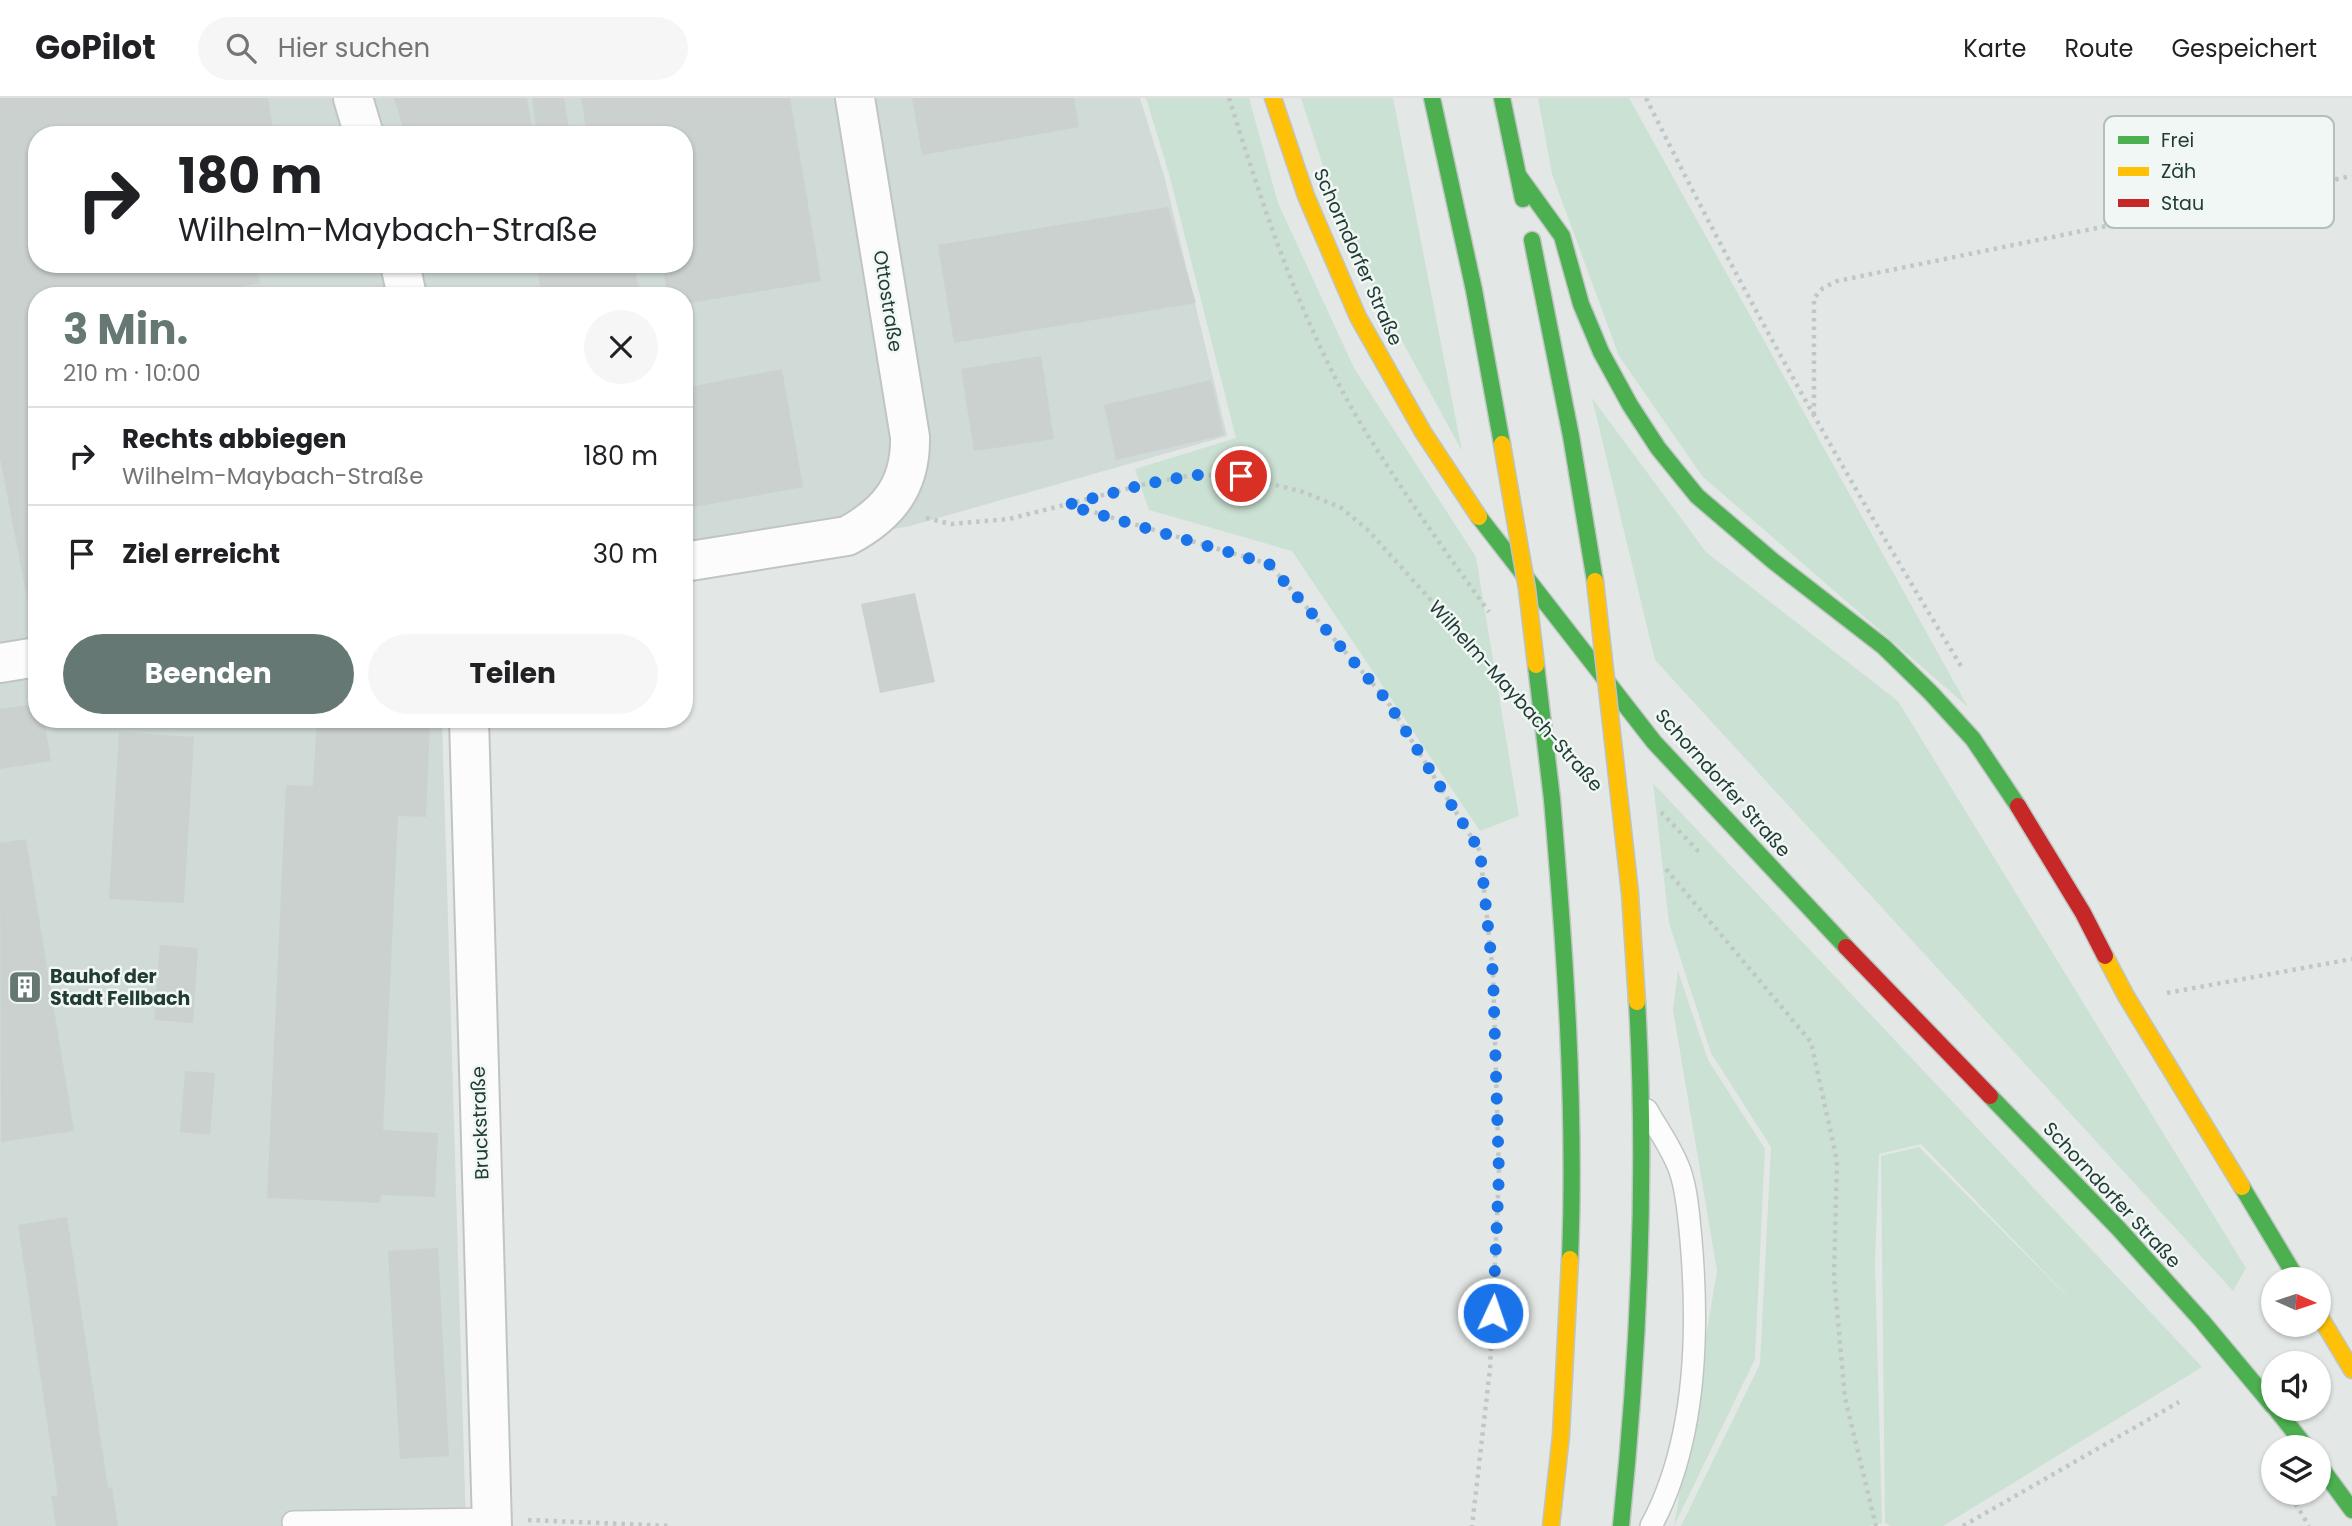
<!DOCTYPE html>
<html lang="de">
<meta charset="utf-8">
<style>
body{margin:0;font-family:Poppins,sans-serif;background:#f6f6f6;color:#202124;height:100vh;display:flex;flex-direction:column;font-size:26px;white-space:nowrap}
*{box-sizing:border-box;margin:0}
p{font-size:23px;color:#757577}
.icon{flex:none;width:38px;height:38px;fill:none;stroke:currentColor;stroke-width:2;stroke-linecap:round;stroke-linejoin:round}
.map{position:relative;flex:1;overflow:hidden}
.sheet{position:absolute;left:28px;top:189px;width:665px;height:441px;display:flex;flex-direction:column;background:#fff;border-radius:28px;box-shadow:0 2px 5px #0004}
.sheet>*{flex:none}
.banner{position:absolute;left:28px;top:28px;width:665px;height:147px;border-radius:28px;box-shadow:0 2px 5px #0004;background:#fff;color:#202124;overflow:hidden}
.needle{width:46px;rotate:93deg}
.controls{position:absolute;left:2261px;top:1169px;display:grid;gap:14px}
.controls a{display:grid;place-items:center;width:70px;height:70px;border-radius:50%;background:#fff;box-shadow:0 2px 5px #0004;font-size:35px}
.pin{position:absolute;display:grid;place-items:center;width:60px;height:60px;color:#fff;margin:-30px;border:4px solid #fff;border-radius:50%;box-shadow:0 2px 7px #0007}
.me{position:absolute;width:77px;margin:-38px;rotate:3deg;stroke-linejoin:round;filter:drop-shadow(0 0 5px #0008)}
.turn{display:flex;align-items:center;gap:24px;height:147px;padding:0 35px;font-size:32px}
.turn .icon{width:91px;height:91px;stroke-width:2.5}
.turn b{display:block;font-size:49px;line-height:60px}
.round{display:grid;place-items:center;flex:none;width:74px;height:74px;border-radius:37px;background:#f6f6f6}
.overview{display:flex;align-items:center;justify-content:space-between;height:119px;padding:0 35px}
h1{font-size:42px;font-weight:700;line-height:52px;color:#657873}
.primary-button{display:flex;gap:14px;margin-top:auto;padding:14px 35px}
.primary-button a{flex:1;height:80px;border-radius:42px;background:#657873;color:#fff;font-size:28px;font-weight:700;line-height:80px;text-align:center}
.primary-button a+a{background:#f6f6f6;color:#202124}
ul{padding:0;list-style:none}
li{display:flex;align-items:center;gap:21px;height:98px;padding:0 35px;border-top:2px solid #e0e0e0}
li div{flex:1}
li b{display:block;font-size:26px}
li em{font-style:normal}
header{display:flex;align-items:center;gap:42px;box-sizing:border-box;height:98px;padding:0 35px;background:#fff;border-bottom:2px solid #e0e0e0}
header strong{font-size:33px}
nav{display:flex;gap:38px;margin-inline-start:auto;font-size:24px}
.search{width:490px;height:63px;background:#f6f6f6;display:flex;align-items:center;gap:18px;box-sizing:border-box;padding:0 24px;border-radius:38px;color:#757577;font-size:26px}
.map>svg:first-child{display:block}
</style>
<header>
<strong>GoPilot</strong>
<div class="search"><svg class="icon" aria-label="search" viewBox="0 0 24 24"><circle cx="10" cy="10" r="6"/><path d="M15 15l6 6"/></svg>Hier suchen</div>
<nav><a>Karte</a><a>Route</a><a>Gespeichert</a></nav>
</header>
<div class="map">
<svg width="2352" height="1428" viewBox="0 0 2352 1428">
<rect width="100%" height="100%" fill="#e3e8e6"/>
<!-- built -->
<path fill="#d0dad6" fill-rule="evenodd" d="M0,0H1140L1165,81L1227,338L910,428L684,470V198H37V621H442L466,1428H0ZM37,37H684V166H37Z"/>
<!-- green -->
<path fill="#cbe1d3" d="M1146,0H1249L1278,105L1354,270L1476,459L1519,718L1480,733L1292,453L1149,412L1135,371L1236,340L1169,76Z
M1301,0H1393L1462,353L1347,142Z
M1538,0H1629L1968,609L1702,378L1619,258L1552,76Z
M1592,300L1706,454L1898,603L2246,1170L2233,1193L1655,562Z
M1653,685L2202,1269L1943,1428H1891L1885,1425L1881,1058L1919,1049L2084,1215L1921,1046L1879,1056L1875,1165L1882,1425L1868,1428H1681L1760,1266L1771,1049L1711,955L1669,825Z
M1678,873L1708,962L1765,1051L1755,1261L1674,1428L1717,1173L1673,912Z"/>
<!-- building -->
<path fill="#cbd1cf" d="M0,0H268L274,37H37V166H257L260,185L193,198H37V514L30,515L0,360Z
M394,0H527L533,37H419V34L405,37Z
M532,0H564L570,37H537Z
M581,0H790L821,183L684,206V198H668L662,166H684V37H587Z
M912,0H1074L1079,29L922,57Z
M1168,109L1196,205L954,245L938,147Z
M536,166H634L640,198H542Z
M1041,258L1054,341L974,353L961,271Z
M782,271L803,389L684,411V290Z
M1211,282L1224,337L1116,362L1104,307Z
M915,495L935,584L880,595L861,506Z
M37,606V621H44L51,663L0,671V611Z
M317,621L430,624L426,719L398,718L383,1032L438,1035L435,1099L381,1097L380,1105L267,1100L286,687L313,688Z
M119,634L194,639L184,805L109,801Z
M26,741L74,1033L1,1044L0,745Z
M160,847L198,850L193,925L154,922Z
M185,973L215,975L210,1037L180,1034Z
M67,1119L108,1390L112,1389L118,1428H56L51,1398L58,1397L18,1127Z
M438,1150L449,1358L400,1361L388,1153Z"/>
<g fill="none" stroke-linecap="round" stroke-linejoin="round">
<!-- lane casing -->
<g stroke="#c0c5c3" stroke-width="24">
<path id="lane" d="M1647,1012C1658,1032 1673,1052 1680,1073C1687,1092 1689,1121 1691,1142C1699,1234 1696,1345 1651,1428
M293,1424L492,1421"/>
</g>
<!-- street casing -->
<g stroke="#c0c5c3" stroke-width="42">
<path id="street" d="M353,0L364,37
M400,166L407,198
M684,464L847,438C888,416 911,388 910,339L855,0
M0,565L37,559
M469,621L492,1428"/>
</g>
<!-- fast casing -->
<g stroke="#bfc6c3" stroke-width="19">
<path id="fast" d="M1432,0L1474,192L1502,346
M1502,0L1523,101
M1518,77L1562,138L1581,206L1601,254L1630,307L1658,350L1697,398L1773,463L1884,549L1931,595L1973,641L2018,708
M1532,142L1571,338L1595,483
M1479,419L1654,644L1846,849
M1552,701C1565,854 1576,1008 1570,1161
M1990,998L2118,1130L2202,1223L2273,1308
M2242,1089L2297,1181
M2276,1311L2306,1349
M2319,1367L2352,1412
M1621,1428C1639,1254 1647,1079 1637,904"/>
</g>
<!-- slow casing -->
<g stroke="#bfc6c3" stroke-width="19">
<path id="slow" d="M1273,0L1306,98L1358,219L1423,334L1479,419
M1630,795L1637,904
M2105,858L2126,898L2242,1089
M2319,1217L2352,1272
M1551,1428L1561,1337L1570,1161"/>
</g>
<!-- jam casing -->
<g stroke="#bfc6c3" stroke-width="19">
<path id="jam" d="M2018,708L2083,815L2105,858
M1846,849L1990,998"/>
</g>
<!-- path -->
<path stroke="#c0c8c6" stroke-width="4.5" stroke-dasharray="3.5 5" stroke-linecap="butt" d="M1229,0C1263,108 1298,217 1355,316C1396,385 1442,449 1489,514
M1646,0C1742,194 1848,383 1961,568
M1814,317V200L1823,190L1837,183L2352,78
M1070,407L1269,466L1386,601L1480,753L1493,876L1499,1076L1490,1271L1472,1428
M926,420L951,426L1009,421L1146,386L1193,377L1241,378L1303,394L1340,409L1367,431L1498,577
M1661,714L1701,756
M1666,771L1811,944L1837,1063L1834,1179L1845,1300L1876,1428
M2167,895L2352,861
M2291,1398L2309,1428
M528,1422L672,1428
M1963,1428L2179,1304"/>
<!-- lane -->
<use href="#lane" stroke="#fbfcfb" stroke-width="21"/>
<!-- street -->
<use href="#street" stroke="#fbfcfb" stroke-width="38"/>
<!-- fast -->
<use href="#fast" stroke="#4caf50" stroke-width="16"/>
<!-- slow -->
<use href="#slow" stroke="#ffc107" stroke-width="16"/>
<!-- jam -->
<use href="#jam" stroke="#c62828" stroke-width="16"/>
<!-- fast-bridge casing -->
<g stroke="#bcc5c2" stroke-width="19" stroke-linecap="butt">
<path id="fast-bridge" d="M1536,567L1552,701"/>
</g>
<!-- slow-bridge casing -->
<g stroke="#bcc5c2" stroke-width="19" stroke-linecap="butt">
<path id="slow-bridge" d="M1502,346L1527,491L1536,567
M1595,483L1630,795"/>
</g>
<!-- fast-bridge -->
<use href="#fast-bridge" stroke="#4caf50" stroke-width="16"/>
<!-- slow-bridge -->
<use href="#slow-bridge" stroke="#ffc107" stroke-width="16"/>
</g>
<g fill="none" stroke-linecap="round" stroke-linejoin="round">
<!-- route -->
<path stroke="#1a73e8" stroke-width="12" stroke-dasharray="0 21.6" d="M1241,378L1193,377L1146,386L1067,407L1269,466L1386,601L1480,753L1493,876L1499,1076L1493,1215"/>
</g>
<!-- icons -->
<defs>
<g id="building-square" transform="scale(1.75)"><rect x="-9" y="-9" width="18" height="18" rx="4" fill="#657873" stroke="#f0f7f4"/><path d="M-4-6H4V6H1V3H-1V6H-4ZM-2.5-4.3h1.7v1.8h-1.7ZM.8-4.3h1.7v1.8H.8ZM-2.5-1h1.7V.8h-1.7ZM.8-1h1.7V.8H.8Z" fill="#fff"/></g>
</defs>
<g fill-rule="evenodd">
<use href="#building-square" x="25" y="889"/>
</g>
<g text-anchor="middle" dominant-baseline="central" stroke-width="5" stroke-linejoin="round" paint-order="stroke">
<!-- street labels -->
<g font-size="19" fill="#213b35" stroke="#f0f7f4">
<text transform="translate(1358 159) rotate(66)">Schorndorfer Straße</text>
<text transform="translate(888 203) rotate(81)">Ottostraße</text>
<text transform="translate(1516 598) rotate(48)">Wilhelm-Maybach-Straße</text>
<text transform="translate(1723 685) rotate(48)">Schorndorfer Straße</text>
<text transform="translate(480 1025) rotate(-92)">Bruckstraße</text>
<text transform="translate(2112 1097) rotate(47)">Schorndorfer Straße</text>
</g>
<!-- poi labels -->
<g font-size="19" font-weight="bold" fill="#213b35" stroke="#f0f7f4" text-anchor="start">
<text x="50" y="878">Bauhof der<tspan x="50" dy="22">Stadt Fellbach</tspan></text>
</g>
</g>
<!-- legend -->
<rect x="2104" y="18" width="230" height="112" rx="10" fill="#f0f7f4" stroke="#b2bfbb" stroke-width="2"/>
<rect x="2118" y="38" width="31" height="8" fill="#4caf50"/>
<rect x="2118" y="69" width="31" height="9" fill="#ffc107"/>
<rect x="2118" y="101" width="31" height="8" fill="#c62828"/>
<g font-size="19" fill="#213b35">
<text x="2161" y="49">Frei</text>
<text x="2161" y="80">Zäh</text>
<text x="2161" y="112">Stau</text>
</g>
</svg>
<div class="controls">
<a><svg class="needle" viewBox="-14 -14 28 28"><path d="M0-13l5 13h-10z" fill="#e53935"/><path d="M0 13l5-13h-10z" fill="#757577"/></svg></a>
<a><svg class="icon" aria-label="sound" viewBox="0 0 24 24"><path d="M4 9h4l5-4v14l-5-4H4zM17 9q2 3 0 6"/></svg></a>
<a><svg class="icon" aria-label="layers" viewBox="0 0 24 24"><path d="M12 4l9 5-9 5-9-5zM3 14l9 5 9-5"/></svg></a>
</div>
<div class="pin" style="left:1241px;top:378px;background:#d93025"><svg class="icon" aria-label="arrive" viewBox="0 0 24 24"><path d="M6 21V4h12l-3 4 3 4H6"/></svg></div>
<svg class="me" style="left:1493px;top:1215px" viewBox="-20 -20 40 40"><circle r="17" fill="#1a73e8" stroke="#fff" stroke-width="3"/><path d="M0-11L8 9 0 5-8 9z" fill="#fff"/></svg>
<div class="banner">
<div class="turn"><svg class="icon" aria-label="right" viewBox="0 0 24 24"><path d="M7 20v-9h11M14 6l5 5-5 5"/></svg><div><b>180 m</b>Wilhelm-Maybach-Straße</div></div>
</div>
<section class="sheet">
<div class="overview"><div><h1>3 Min.</h1><p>210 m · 10:00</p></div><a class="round"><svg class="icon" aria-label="close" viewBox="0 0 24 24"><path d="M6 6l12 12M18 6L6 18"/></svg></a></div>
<ul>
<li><svg class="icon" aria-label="right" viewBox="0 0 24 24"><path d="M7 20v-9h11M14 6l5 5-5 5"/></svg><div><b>Rechts abbiegen</b><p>Wilhelm-Maybach-Straße</p></div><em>180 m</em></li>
<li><svg class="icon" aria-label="arrive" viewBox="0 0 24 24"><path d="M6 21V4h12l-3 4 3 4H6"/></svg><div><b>Ziel erreicht</b></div><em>30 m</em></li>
</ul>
<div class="primary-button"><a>Beenden</a><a>Teilen</a></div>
</section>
</div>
